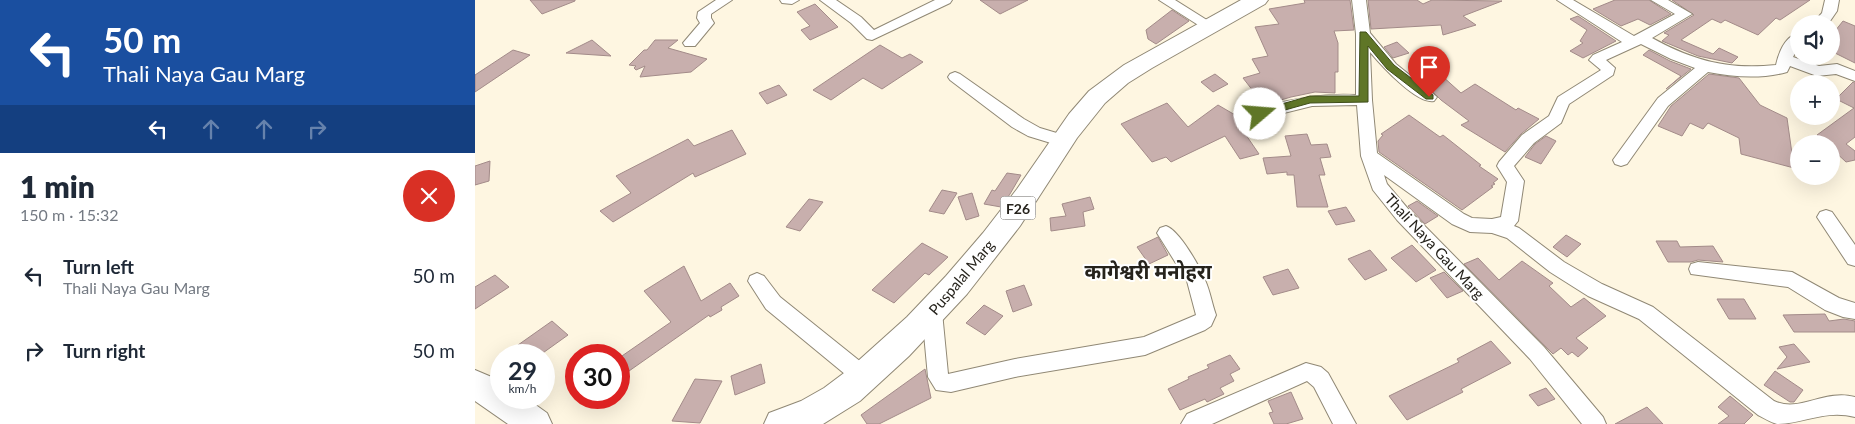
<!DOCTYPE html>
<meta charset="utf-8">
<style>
body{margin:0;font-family:Lato,"Noto Sans Devanagari",sans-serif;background:#f6f6f7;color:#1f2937;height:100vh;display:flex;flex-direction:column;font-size:19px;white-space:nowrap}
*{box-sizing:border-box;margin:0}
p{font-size:16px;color:#747a83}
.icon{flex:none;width:28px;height:28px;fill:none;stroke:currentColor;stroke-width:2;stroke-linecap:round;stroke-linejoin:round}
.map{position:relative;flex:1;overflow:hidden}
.sheet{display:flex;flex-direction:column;background:#fff;width:475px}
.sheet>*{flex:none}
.banner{background:#1a4fa0;color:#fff;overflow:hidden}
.buttons{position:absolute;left:1315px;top:15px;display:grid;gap:10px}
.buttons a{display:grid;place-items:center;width:50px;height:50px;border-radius:50%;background:#fff;box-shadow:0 5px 20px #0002;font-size:25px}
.speed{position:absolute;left:15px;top:344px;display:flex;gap:10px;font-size:25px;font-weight:700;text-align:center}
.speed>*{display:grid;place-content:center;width:65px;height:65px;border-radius:50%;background:#fff;box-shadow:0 5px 20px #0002;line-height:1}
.speed small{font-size:12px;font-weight:400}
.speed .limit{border:8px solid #d22;background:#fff;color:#111}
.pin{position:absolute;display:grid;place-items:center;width:42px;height:42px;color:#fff;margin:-51px -21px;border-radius:50% 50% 50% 0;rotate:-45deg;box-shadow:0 0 5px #0007}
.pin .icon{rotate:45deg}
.me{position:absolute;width:55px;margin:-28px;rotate:72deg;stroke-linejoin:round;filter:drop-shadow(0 0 4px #0008)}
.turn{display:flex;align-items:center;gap:18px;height:105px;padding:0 20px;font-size:22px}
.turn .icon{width:65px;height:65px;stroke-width:2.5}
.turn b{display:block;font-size:35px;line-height:42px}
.lanes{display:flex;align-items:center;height:48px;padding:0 20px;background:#0003;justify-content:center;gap:25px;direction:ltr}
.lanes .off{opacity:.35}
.round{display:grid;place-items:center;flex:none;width:52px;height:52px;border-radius:26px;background:#f6f6f7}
.head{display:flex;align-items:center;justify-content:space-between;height:85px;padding:0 20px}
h1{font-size:30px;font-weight:800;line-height:38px}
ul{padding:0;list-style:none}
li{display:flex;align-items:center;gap:15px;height:75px;padding:0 20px}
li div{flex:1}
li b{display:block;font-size:19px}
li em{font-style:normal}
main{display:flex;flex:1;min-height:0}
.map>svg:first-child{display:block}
</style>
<main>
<section class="sheet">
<div class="banner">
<div class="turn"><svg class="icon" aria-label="left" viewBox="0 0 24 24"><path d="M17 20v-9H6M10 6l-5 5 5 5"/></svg><div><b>50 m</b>Thali Naya Gau Marg</div></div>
<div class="lanes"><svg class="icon" aria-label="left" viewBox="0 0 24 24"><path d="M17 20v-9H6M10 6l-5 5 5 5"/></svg><svg class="icon off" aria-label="ahead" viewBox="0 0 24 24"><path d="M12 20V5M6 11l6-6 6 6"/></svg><svg class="icon off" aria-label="ahead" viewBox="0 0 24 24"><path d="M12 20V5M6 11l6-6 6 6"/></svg><svg class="icon off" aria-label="right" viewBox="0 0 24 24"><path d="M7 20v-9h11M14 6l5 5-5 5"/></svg></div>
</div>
<div class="head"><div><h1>1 min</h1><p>150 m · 15:32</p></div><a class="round" style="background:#d93025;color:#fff"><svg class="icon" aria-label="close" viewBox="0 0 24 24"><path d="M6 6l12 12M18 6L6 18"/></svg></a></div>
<ul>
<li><svg class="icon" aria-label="left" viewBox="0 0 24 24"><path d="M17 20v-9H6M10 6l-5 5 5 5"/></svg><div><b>Turn left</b><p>Thali Naya Gau Marg</p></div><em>50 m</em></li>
<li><svg class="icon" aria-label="right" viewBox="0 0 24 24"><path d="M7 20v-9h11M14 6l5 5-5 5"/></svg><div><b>Turn right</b></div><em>50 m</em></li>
</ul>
</section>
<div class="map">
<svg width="1380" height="424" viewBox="0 0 1380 424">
<rect width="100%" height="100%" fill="#fef6e1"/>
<!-- building -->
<path fill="#c8afad" stroke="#a38b89" d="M55,0H100V1L67,14Z
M505,0H553L525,14Z
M829,0H875L879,30L859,31L863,43V72H860V93L840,92L816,97L789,105L768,78L785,73L777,59L793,56L780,27L804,24L794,9L830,3Z
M893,0H942L948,4L957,0L1027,1L988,16L1001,25L968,35L966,25L896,29Z
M1140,0H1174L1196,14L1175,25L1163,19L1146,26L1118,9Z
M1197,0H1335L1305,20L1301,18L1283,35L1250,20L1246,23L1237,19L1206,40L1238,54L1244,48L1263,57L1257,63L1223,56L1187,41L1194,35L1189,33L1219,15Z
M340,4L363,27L335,40L326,30L335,26L322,12Z
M697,10L714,21L681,44L673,39L671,30Z
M1103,16L1132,35L1141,41L1108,58L1095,51L1108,43L1105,41L1112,30L1095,19Z
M1368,21L1380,26V63L1356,51V36Z
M117,40L136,56L91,53Z
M180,40H203L193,48L232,59L216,72L165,77L170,66L161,70L159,68L161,66L154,65L169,50H172Z
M922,42L934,53L918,58L909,47Z
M405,45L427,58L435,54L448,62L407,89L388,78L356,100L338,90Z
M38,50L55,55L0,92V75Z
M1174,50L1195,61L1216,69L1191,89L1206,76L1168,55Z
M740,74L753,84L738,92L726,82Z
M1234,74L1264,78L1285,105L1312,118L1319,168L1266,154L1264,138L1233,123L1228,129L1215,123L1207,136L1183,126L1196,106Z
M966,75L986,93L1000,84L1041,110L1043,108L1064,119L1046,134L1030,152L986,125L994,121L966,100L947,81Z
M1378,82L1380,83V137L1371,144L1380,151V160L1371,162L1356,148V144H1352L1342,135L1379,108L1361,99Z
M304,85L312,95L292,104L284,93Z
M692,103L713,127L743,105L767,119L778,118L785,121L790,120L794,132L771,135L784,154L765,159L750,136L696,162L691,157L677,162L646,124Z
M934,115L965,137L968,135L1006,165L1004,166L1023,179L1018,183L1020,184L1016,186L1018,187L987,210L904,152L903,141L908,135L906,134Z
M257,130L271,154L220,177L218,173L138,222L125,211L156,193L141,176L213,139L219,146Z
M832,134L836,145L852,144L856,157L845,158L850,175H844L853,207H822L819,175H812V172L792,174L788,158L816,156L810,136Z
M1071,136L1081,141L1066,164L1050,157L1060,144Z
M15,161L14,181L0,185V166Z
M532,173L546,175L535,194L526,207L509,204L517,190L520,191Z
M467,190L482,193L469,214L454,211Z
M497,193L504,216L491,220L483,197Z
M615,197L619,209L608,212L610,226L576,231L575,218L591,216L587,204Z
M334,199L348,202L325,231L311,227Z
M942,201L963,216L950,224L933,206Z
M871,207L880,221L861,225L853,211Z
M1091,235L1106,244L1092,257L1078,247Z
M683,237L693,255L674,264L662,247Z
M1181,241H1202L1205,247L1238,246L1248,262L1223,260L1216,262H1193Z
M447,243L473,257L454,275L450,273L419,303L397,290Z
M937,245L961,270L941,282L916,258Z
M895,250L912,270L890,280L873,259Z
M1003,258L1024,280L1047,261L1078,283L1074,286L1096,307L1109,298L1131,316L1101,338L1113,348L1103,357L1097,352L1093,355L1086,348L1078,354L989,264Z
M209,266L226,301L255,283L264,296L246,307L247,310L235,317L234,315L144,378V358L196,322L169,291Z
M813,269L824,288L798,295L788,277Z
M969,272L988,291L972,298L955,278Z
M20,275L34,287L0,309V287Z
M549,285L557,305L538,312L531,291Z
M1242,299H1269L1281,319H1254Z
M509,305L528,316L510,335L491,323Z
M1350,314L1354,321L1369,319L1380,321V332H1319L1308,315Z
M77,321L93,335L65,355H54L43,345Z
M1016,341L1036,363L986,389L988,392L932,420L914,396L984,362L982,359Z
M1319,344L1335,362L1302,369L1312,357L1304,347Z
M755,355L765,369L755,374L759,381L745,388L749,394L732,402L730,399L705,410L693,389L714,379L713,377L734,368L732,365Z
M286,364L290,383L260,395L256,376Z
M450,369L456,398L404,424H392L386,415Z
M1300,371L1328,390L1319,402H1315L1289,385Z
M220,379L247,381L225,423L197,421Z
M1071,388L1080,399L1063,406L1054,395Z
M816,392L828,419L811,424H799L794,413L798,412L793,401Z
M1255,396L1278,415L1269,424H1243L1254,416L1243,407Z
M1172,407L1188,424H1140Z"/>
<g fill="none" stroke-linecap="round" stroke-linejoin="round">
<!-- street casing -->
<g stroke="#908875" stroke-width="2">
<path id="street" d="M241,0H257L236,14V18L239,23L220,46H210L208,43L225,23L222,18L223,12Z
M305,0H324L317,4L307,3Z
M345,0H361L386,17L399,30L460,0H477L475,3L397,40L392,39L376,23Z
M684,0H700L743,27L736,31L731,30Z
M877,0H891L895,33L921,64L962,97L959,101C942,105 906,65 895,52L897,100L902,153L989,214L997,218L1017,219L1026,217L1032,182L1022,166L1024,162L1047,135L1074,116L1083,97L1126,70L1114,60L1118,55L1147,42L1082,0H1098L1159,36L1200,14L1176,0H1193L1217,14L1177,38C1219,61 1253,70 1301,65C1304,52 1310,36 1324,33V45L1318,57L1344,66L1362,64L1380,71V81L1361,74L1342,76L1315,66L1312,72C1287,79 1258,77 1233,72L1193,106L1152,164L1146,166L1140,164L1138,160L1183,98L1220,68L1196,59L1166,44L1131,60L1140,68L1138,75L1094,104L1086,123L1059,143L1039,166L1049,181L1043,221L1039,226L1044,228L1089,262L1127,284L1178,307L1299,401C1325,413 1348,389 1380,397V417C1350,409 1328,424 1302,424C1295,422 1289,418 1283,415L1164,319L1113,296L1075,272L1032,238L1017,233L995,232L977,224L909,175L912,184L934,210L1069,347L1128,417L1131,424H1107L1055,359L922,220L898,190L886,156L882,105L837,106L785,119L780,118L777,114L780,110C813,99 846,93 881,95V34Z
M1350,0H1364L1362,11L1353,24H1337L1347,13Z
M480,72L485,74L549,119L565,128L595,137L597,141L595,145L589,147L553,136L537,127L475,80L473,77L475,74Z
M1351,210L1357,212L1380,245V266L1373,264L1342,217L1345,212Z
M691,226C704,230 725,267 730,280C735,291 737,304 741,315L736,326L730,330L670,355L540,377L476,392L461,390L453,377L447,312L450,306L457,304L464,306L467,312L473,374L540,359L669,337L721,315L712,281L682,233L685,228Z
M1223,262L1317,272L1364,298L1380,303V319L1368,317L1350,310L1313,287L1216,274L1214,269L1216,264Z
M282,273L289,276L305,297L396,370L399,377L396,384L389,386L382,384L291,309L273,281L275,276Z
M831,363L846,367L853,373L881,424H858L839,387L832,381L737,424H706L712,414Z"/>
</g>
<!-- primary casing -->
<g stroke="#908875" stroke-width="2">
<path id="primary" d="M766,0H793L790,4L677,68L653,83L630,103L602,138L545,226L492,294L434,356L385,401L348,424H289L294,413L326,401L349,388L373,370L432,317L471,276L508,233L542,189L594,114L614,91L649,65Z
M0,370L26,381V398H51L72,413L77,424H33L0,401Z"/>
</g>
<!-- street -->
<use href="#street" fill="#fff" fill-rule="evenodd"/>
<!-- primary -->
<use href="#primary" fill="#fff" fill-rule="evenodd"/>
</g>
<!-- route -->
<path fill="#5f7627" stroke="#3e4d19" d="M885,32H891L919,65L958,95V99H951L912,69L893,46V102L835,103L785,117L782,116V111L835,96H884Z"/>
<g text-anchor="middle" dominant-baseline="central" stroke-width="4" stroke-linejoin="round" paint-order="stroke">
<!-- shield labels -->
<rect fill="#fff" stroke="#676560" stroke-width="1" x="525.5" y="196.5" width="35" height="23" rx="4"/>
<g font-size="14" font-weight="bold" fill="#26231c">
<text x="543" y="208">F26</text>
</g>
<!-- street labels -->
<g font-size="15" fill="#26231c" stroke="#fff">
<text transform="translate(960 246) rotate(47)">Thali Naya Gau Marg</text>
<text transform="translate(486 277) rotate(-50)">Puspalal Marg</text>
</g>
<!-- district labels -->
<g font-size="20" font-weight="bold" fill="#26231c" stroke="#fff">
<text x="673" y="271">कागेश्वरी मनोहरा</text>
</g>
</g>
</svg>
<div class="buttons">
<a><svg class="icon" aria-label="sound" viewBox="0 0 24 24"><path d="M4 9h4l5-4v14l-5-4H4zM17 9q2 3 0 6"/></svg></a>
<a>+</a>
<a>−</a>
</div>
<div class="speed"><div>29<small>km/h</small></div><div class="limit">30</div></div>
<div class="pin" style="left:954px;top:97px;background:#d93025"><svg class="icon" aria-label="arrive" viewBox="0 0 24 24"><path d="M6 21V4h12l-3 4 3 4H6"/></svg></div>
<svg class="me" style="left:785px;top:114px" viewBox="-20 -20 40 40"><circle r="19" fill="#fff"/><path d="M0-13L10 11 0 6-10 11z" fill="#5f7627"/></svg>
</div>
</main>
